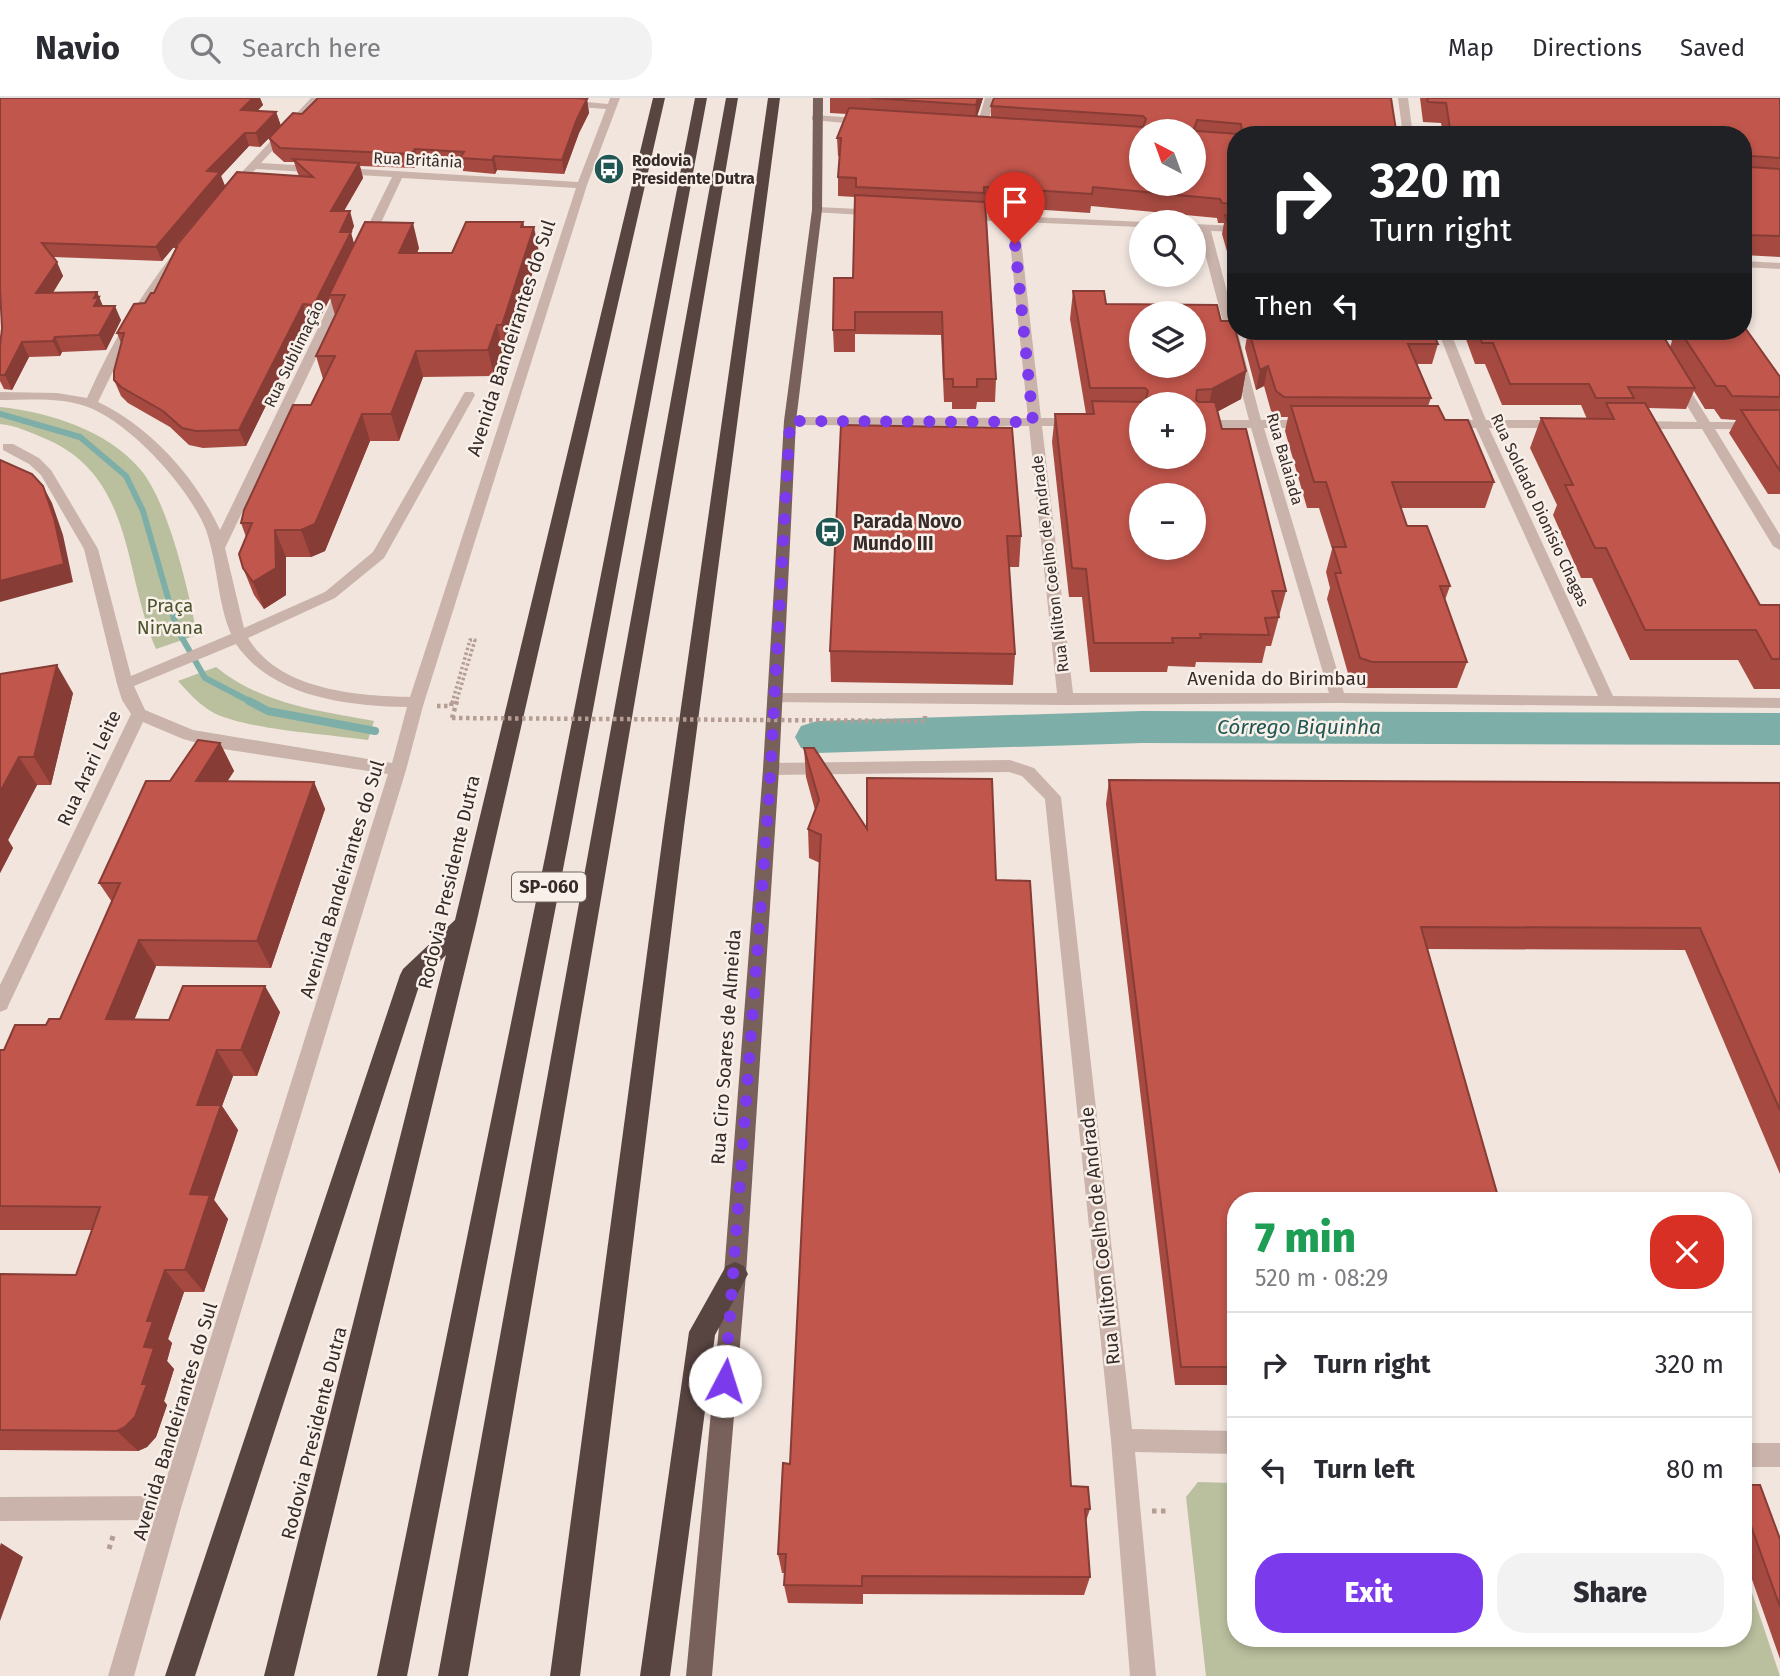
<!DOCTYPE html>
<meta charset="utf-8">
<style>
body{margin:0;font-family:"Fira Sans",sans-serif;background:#f2f2f3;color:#2b2b33;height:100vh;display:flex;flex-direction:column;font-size:26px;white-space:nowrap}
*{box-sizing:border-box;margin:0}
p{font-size:23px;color:#7c7c81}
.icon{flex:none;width:38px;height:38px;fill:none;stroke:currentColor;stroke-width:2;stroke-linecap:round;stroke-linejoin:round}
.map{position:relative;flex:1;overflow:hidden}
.drawer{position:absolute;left:1227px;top:1094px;width:525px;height:455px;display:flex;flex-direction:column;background:#fff;border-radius:28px;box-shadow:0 4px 10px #0003}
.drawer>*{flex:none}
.hud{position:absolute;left:1227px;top:28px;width:525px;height:214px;border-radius:28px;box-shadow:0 4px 10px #0003;background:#202124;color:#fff;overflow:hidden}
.needle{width:46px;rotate:319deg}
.buttons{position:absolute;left:1129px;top:21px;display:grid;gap:14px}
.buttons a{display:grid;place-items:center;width:77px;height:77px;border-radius:50%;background:#fff;box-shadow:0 4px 10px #0003;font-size:35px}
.pin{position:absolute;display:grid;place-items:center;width:60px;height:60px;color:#fff;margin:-72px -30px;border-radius:50% 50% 50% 0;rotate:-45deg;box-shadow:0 0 7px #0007}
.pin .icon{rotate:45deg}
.me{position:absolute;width:77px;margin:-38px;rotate:5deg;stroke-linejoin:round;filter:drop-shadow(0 0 5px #0008)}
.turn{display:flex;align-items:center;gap:24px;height:147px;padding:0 28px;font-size:32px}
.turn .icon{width:91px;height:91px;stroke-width:2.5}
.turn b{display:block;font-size:49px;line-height:60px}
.then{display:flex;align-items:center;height:66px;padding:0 28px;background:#0003;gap:14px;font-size:26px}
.round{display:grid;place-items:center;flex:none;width:74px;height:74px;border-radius:28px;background:#f2f2f3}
.overview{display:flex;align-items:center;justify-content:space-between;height:119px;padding:0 28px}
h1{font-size:42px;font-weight:800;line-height:52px;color:#1e9e55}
.cta{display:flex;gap:14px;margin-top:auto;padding:14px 28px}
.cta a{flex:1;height:80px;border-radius:28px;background:#7c3aed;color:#fff;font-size:28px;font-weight:800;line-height:80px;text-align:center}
.cta a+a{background:#f2f2f3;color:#2b2b33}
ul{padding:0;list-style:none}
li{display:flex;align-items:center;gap:21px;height:105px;padding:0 28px;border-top:2px solid #e1e1e2}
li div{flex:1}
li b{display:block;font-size:26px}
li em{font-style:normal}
header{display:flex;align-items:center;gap:42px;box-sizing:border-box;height:98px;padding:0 35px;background:#fff;border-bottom:2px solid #e1e1e2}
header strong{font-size:33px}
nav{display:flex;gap:38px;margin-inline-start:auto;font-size:24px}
.search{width:490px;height:63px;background:#f2f2f3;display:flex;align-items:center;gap:18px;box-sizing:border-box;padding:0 24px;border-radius:28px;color:#7c7c81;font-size:26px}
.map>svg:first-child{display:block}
</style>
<header>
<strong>Navio</strong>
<div class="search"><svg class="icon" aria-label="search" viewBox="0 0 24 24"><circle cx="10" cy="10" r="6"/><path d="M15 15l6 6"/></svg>Search here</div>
<nav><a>Map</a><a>Directions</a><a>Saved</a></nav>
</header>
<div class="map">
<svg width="1780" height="1578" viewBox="0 0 1780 1578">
<rect width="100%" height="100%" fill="#f1e5de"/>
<!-- green -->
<path fill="#bac09e" d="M0,309C48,314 107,332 140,371C168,403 189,494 197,537L156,551C123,476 135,379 46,341C32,335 15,327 0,326Z
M216,569C261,606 319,613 374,623L368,642C327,636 249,632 214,615C199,607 189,595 178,583Z
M1198,1384L1235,1385L1236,1540H1743V1468L1780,1578H1206L1186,1399Z"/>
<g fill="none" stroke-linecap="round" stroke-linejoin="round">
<!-- stream-far1 -->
<path stroke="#7eaea8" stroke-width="6" d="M0,316L80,339L126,378L143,413L177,531L205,580L253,605"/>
<!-- stream -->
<path stroke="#7eaea8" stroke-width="8" d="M249,603L268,613L375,633"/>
<!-- river -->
<path fill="#7eaea8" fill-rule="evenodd" d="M1142,613L1780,615V647L1142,645L817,655L801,650L795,639L801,628L817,623Z"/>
<!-- path-far2 -->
<path stroke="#b59d94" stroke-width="3.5" stroke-dasharray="2.5 2.5" stroke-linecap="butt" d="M452,605L470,542H475L456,605"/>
<!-- path-far1 -->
<path stroke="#b59d94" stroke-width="4.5" stroke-dasharray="3.5 3.5" stroke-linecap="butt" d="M437,608H451L452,603
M452,620L457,603"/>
<!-- path -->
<path stroke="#b59d94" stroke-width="5" stroke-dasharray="4.5 4.5" stroke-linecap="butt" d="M1152,1413H1169
M109,1451L114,1435"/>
<!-- minor -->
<path fill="#c9b3aa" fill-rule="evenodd" d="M311,0H321L261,65L578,84L606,11L565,8L560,5L565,2L608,6L610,0H620L587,87L423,608L406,672L181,1410L134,1578H108L154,1422L0,1423V1399L161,1398L388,676L217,650L183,641L143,624L9,906L7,911L0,914V887L131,616L122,602L117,586L84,451L41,377L29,366L3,352V346H13L39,360L51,372L98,451L131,578L231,536C217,503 218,466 206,432C189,389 129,323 85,308C59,299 28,302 0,302V294L57,295L87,300C111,246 140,197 177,151H185L187,153L136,226L98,304C151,329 196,380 220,432L337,191L347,189L349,191L225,450L244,530L325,494L373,454L463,297L465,294H473L475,297L384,460L335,500L248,540C279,592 356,598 410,599L576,90L402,80L372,144L366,147L360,144L392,79L256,71L234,95H226V91ZM236,546C272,599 347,608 407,609L392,665L193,632L145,612L134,588Z
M985,0H995L986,31L981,34L976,31Z
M1398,0H1408L1413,37H1403Z
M816,17L868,21L873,24L868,27L812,22V18Z
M817,109L879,112L884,115L879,118L813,114L812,112Z
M963,116L1145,124H1141V129L1019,124L1041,320H1078L1084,324L1078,328H1042L1073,595H1329L1251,330H1194V322H1249L1199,133L1194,132V126L1236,128V134L1211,133L1261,322H1308L1314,326L1308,330H1264L1344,595L1598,598L1476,330H1448L1442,326L1448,322H1473L1438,233H1450L1486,322H1563L1569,326L1563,330H1489L1613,598L1780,600V610L1338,605L1066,607L769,604L767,600L769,596L775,595H1057L1029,328L790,327L784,323L790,319L1028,320L1008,124L959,121L958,119Z
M1743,163L1780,165V171L1743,169Z
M1677,277L1681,278L1710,324H1780V332L1715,331L1780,437V452L1773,448L1702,331H1637L1631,327L1637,323L1697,324L1671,281Z
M1010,662L1034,670L1061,699L1132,1331L1236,1333V1356L1135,1354L1156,1578H1130L1111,1342L1045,701L1022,678L1009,674L771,677L763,671L771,665Z
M1743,1345H1780V1369H1743Z"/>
<!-- major -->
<path fill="#78605b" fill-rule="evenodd" d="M813,0H823L822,112L796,323L779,671L746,1176L712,1578H686L724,1176L763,671L784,323L812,112Z"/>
<!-- highway -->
<path fill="#584441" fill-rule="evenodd" d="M653,0H665L476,826L294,1578H264L446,857L421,882L195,1578H165L400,877L403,871L455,822Z
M695,0H707L570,735L407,1578H377L550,735Z
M726,0H738L468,1578H438Z
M768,0H780L684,729L580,1578H550L664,729Z
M735,1164L744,1168L748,1176L715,1237L670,1578H640L689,1234L726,1168Z"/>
<!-- path-bridge -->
<path stroke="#b59d94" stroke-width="4.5" stroke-dasharray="3.5 3.5" stroke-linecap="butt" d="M452,620L925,623V618"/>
</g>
<!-- wall -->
<path fill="#a64a41" d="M0,0H260L263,7L257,13L276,14L281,28L260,49L249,48L221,78L225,88L162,163L53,159L63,178L53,195L97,194L103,208L121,222L106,252L62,254L60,258L29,259L12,292L4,291L0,283V248L2,230L0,194Z
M318,0H589L587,2L589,15L579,35L564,76L497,72L495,76L463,73L462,68L419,65L414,70L360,68L363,80L344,113L354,128L351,135L354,146L419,150L417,155H452L523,124L524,129L539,154L508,253H503L494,278L423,279L399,343H370L325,453L311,459H286V497L264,511L254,497L243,470L246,439L241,425L311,307L323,281L316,258L335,217L330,200L319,222H308L246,348L203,350L189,347L170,329L128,305L121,298L114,282L121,245L117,235L154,195L176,152L175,149L300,78L298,76L294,64H284L273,54L269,40L302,16Z
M830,0H983L977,18L991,19V8L1396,32L1395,37H1236V185L1222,136L1224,125H1218L1217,120L1091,108L1090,115L986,108L996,281L995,304H977L976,311H952V304H944L941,237L855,236V254H834L833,232L853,180L855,99L838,98V79L840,59L838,58L837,40L847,16L830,15Z
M1420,0H1780V159L1743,157V37H1443L1441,25L1423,24Z
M1073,193L1106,206L1221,223L1246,273L1241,301L1217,314L1222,331L1286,493L1271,548H1266L1262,565L1196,564L1195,569L1168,568L1167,574H1090L1082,499H1069L1052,344L1055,316H1086L1070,221Z
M1248,233H1432L1438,246L1432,266H1417L1431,300L1428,308L1445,322L1494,384L1485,410H1401L1407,428L1450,488L1445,502L1467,564L1457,590H1364L1351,586L1327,501L1330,490L1326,474L1332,451L1319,410H1307L1285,333L1288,319H1280L1271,313L1264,288L1256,292L1245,250Z
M1463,233H1660L1670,249L1672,243L1666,233H1743L1780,279V396H1768L1729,335L1736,322L1721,321L1714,311H1705L1694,293L1686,311L1648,310L1760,507H1780V591H1754L1738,562H1630L1592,480H1581L1553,417L1557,407L1530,350L1541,320L1587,321L1581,307H1502L1485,266H1475Z
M841,327L1021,438L1019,469H1009L1015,556L1013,587L831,584L830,553Z
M0,576L73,595L51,687H37L8,742L13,750L0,775Z
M220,645L234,673L227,683L314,684L325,711L271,870L156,868L134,922H169L280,914L257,978H233L222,1008L238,1032L214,1102L228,1121L204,1194H184L168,1241L172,1245L167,1263L174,1271L164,1303L167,1307L156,1339L147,1349L138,1353L0,1352V1176L76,1177L92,1132H0V952H4L46,927L60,921L112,804L99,785L170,683Z
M804,650L867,731L996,782L1071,1388L1090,1411L1086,1423L1090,1479L1084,1497L863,1496V1506L788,1505L784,1487L785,1475H782L778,1456L790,1366L820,765L809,760L808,731L815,712L806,679Z
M1109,682L1780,685V1076L1685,852L1428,851L1236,1102V1287H1175L1106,706Z
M1743,1387L1780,1441V1561L1743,1456Z"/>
<!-- shaded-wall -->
<path fill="#873c35" d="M253,0H260L263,7L245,25L241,12Z
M978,0H983L975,25L976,7Z
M587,1L589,15L579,35L564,76L562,62L577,21Z
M276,14L281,28L260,49L256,35Z
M1396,32L1395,37H1381Z
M245,35L249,48L221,78L225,88L162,163L156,149L207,73Z
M415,51L419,65L414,70L411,56Z
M494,58L497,72L495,76L492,62Z
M359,65L363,80L335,128L331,113Z
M350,113L354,128L351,135L355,149L329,197L330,200L319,222L314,207L340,134Z
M523,124L528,149L534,129L539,154L508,253L502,227L521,129Z
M413,125L419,150L406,180L399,155Z
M57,164L63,178L43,209L36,195Z
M97,194L105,214L94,208V200Z
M303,206L308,222L246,348L239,332Z
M115,208L121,222L106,252L99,237Z
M497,227L503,253L494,278L488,252Z
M55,239L62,254L60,258L53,243Z
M22,244L29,259L12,292L5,277Z
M416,253L423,279L399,343L391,316Z
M1268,268L1264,288L1256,292L1260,272Z
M1246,273L1241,301L1207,319L1212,291Z
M362,316L370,343L325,453L311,459L301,432Z
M43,388L52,405L63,437L73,484L0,504V483Z
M275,432L286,459V497L264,511L253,484Z
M57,567L73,595L51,687L34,659Z
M220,645L234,673L210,711L196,683Z
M19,659L37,687L8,742L13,750L0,775V694Z
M314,684L325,711L271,870L257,843Z
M139,842L156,868L124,947L106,921Z
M265,888L280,914L257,978L241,952Z
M217,952L233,978L222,1008L238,1032L214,1102L228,1121L204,1194L185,1172L197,1007Z
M165,1172L184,1194L168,1241L172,1245L167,1263L174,1271L164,1303L167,1307L156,1339L147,1349L138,1353L117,1333L142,1286L144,1249L147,1223Z
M1,1445L23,1459L0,1523V1448Z"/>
<!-- building -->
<path fill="#c1564c" stroke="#873c35" stroke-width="2" fill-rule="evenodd" d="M0,0H253L241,12L276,14L256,35H245L207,73L220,74L156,149L42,145L57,164L36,195L97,194L94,200L99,199L94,208H115L99,237L55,239L53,243L22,244L5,277H0V248L2,230L0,191Z
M318,0H576L587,1L577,21L562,62L494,58L492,62L460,60L464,54L415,51L411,56L280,50L269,40L293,15L302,16Z
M871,0H978L976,7Z
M994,0H1391L1396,32L1381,37H1236V106L1222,105L1220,101L1093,89L1092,96L984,89V95L856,89V80L838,79L841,40H837L849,10L1143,29L1146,21L1143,18L991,8ZM1197,22L1241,26L1242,34L1239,36L1197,33L1194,31ZM1141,33H1194V86H1141Z
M1427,0H1780V60L1752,58L1749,60L1751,69L1780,71V138L1743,137V37H1451L1446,5L1428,4Z
M293,61L359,65L331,113H350L340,134H351L314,207L303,206L239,332L196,333L182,330L163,313L121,289L114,282V273L124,235H117L134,206L145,205L151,195H154L177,149H175L237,74L313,79Z
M855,97L985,104L996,281H977V289H953V281H944L942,214H855V232H833L834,180H853Z
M1225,117H1236V153Z
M365,124L413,125L399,155H452L466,124H523L521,129H534L502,227H497L488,252L416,253L391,316H362L315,426L301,432H275L276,470L253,484L243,470L239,456L252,425H241L244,412L293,307H311L335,258H316L345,197H329Z
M1073,193H1104L1106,206L1217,207L1221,223H1233L1246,273L1212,291L1197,292L1196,302L1199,304H1215L1222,331H1246L1286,493H1272L1279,519L1265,520L1269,537L1200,536L1201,540H1172L1173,545H1094L1086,471L1072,470L1055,316H1094L1092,303L1145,304L1148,293L1145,290H1090ZM1141,215H1194V268H1141ZM1141,306H1194V359H1141ZM1141,397H1194V450H1141Z
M1743,227L1780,279V299L1732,298L1725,288H1716L1680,233H1743Z
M1249,233H1432L1438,246H1408L1431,300L1284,299L1276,293L1268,268L1260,272Z
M1478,233H1660L1695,290L1628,289L1634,300H1596L1589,286H1510L1493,245H1482Z
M1606,305H1645L1760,507H1780V561H1772L1756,532H1645L1606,450H1595L1565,387H1573L1541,320L1614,321Z
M1291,308H1438L1445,322H1468L1494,384H1392L1407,428H1427L1450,488H1440L1467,564H1372L1360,560L1335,475H1341L1333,449H1346L1326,384H1314Z
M1741,312H1780V373Z
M841,327L1012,330L1021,438H1007L1015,556L830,553Z
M0,362L32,376L43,388L54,420L64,466L0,483Z
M57,567L34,659H19L0,694V576Z
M198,642L220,645L196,683L314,684L257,843L139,842L106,921L169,922L183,888H265L241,952H217L197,1007H221L190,1096L210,1097L185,1172H165L147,1223H153L144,1249L154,1250L142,1286H147L135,1319L125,1329L117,1333L0,1332V1176L76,1177L100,1109L0,1108V952H4L15,927H46L49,921H60L120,785H99L146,683H170Z
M804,650H814L867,731V680L992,681L996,782L1030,783L1071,1388L1088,1389L1090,1411H1085L1090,1479L862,1478V1488L784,1487L786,1456H778L783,1365L790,1366L821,737L808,731L819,702Z
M1109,682L1780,685V1012L1700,830L1421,829L1499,1102H1236V1269H1181Z
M1743,1387H1760L1780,1441V1509L1746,1414H1743Z"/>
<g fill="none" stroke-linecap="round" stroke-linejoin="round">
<!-- route -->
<path stroke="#7c3aed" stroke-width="12" stroke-dasharray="0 21.6" d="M725,1283L769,698L790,323L1033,324L1015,146"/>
</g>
<!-- icons -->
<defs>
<g id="bus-disc" transform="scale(1.575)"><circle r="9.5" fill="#205752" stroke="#f9f0ea"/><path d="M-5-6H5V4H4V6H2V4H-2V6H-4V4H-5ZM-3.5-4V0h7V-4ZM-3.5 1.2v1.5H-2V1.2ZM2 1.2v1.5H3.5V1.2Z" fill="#fff"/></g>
</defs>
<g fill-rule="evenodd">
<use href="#bus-disc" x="609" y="71"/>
<use href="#bus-disc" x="830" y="434"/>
</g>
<g text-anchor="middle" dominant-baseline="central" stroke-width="5" stroke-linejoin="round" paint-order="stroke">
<!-- far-street labels -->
<g font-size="16" fill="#372b29" stroke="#f9f0ea">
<text transform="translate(418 62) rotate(3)">Rua Britânia</text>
<text transform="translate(294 256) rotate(-64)">Rua Sublimação</text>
<text transform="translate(1285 361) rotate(74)">Rua Balaiada</text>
<text transform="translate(1540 412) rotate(65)">Rua Soldado Dionísio Chagas</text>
<text transform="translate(1050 466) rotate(-97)">Rua Nílton Coelho de Andrade</text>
</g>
<!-- far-poi labels -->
<g font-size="16" font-weight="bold" fill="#372b29" stroke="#f9f0ea" text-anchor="start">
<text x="632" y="62">Rodovia<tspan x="632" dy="18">Presidente Dutra</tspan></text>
</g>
<!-- shield labels -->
<rect fill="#f9f0ea" stroke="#716663" stroke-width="2" x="512" y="774.5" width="74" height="29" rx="5"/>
<g font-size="18" font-weight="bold" fill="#372b29">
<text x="549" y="789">SP-060</text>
</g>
<!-- street labels -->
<g font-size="19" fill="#372b29" stroke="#f9f0ea">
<text transform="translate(511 240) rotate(-72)">Avenida Bandeirantes do Sul</text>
<text x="1277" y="580">Avenida do Birimbau</text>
<text transform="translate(89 670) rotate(-65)">Rua Arari Leite</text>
<text transform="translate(342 781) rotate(-73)">Avenida Bandeirantes do Sul</text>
<text transform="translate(449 784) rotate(-77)">Rodovia Presidente Dutra</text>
<text transform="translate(726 949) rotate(-86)">Rua Ciro Soares de Almeida</text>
<text transform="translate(1100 1138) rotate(-96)">Rua Nílton Coelho de Andrade</text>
<text transform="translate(175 1323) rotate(-73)">Avenida Bandeirantes do Sul</text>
<text transform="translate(314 1335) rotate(-76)">Rodovia Presidente Dutra</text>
</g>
<!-- poi labels -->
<g font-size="19" font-weight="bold" fill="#372b29" stroke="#f9f0ea" text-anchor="start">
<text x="853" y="423">Parada Novo<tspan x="853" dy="22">Mundo III</tspan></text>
</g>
<!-- park labels -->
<g font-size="19" fill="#4c542e" stroke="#f9f0ea">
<text x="170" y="507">Praça<tspan x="170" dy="22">Nirvana</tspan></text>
</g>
<!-- water labels -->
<g font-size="21" font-style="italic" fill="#205752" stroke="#f9f0ea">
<text x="1299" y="629">Córrego Biquinha</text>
</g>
</g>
</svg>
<div class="buttons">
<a><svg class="needle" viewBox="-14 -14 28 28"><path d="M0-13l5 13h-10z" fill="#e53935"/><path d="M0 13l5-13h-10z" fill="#7c7c81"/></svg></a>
<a><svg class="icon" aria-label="search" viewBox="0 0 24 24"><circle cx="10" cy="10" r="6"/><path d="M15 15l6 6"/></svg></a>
<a><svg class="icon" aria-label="layers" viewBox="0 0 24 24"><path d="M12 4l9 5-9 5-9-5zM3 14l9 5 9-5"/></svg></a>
<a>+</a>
<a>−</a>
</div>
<div class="pin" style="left:1015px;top:146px;background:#d93025"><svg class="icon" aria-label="arrive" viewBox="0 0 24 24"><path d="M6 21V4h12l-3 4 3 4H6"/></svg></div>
<svg class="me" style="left:725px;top:1283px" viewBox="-20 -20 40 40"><circle r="19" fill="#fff"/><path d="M0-13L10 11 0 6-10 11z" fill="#7c3aed"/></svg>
<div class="hud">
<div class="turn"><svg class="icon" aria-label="right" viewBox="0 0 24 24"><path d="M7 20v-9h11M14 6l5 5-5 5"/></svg><div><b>320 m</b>Turn right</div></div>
<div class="then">Then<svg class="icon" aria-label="left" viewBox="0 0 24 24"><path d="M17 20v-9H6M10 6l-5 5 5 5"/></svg></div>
</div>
<section class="drawer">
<div class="overview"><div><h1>7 min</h1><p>520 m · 08:29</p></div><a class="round" style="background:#d93025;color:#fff"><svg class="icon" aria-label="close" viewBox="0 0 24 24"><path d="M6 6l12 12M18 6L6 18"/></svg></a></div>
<ul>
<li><svg class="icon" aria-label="right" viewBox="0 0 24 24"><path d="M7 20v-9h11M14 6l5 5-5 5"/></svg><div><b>Turn right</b></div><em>320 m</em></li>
<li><svg class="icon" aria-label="left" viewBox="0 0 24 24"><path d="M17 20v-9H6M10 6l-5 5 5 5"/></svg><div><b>Turn left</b></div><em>80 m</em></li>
</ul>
<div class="cta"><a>Exit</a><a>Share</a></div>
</section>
</div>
